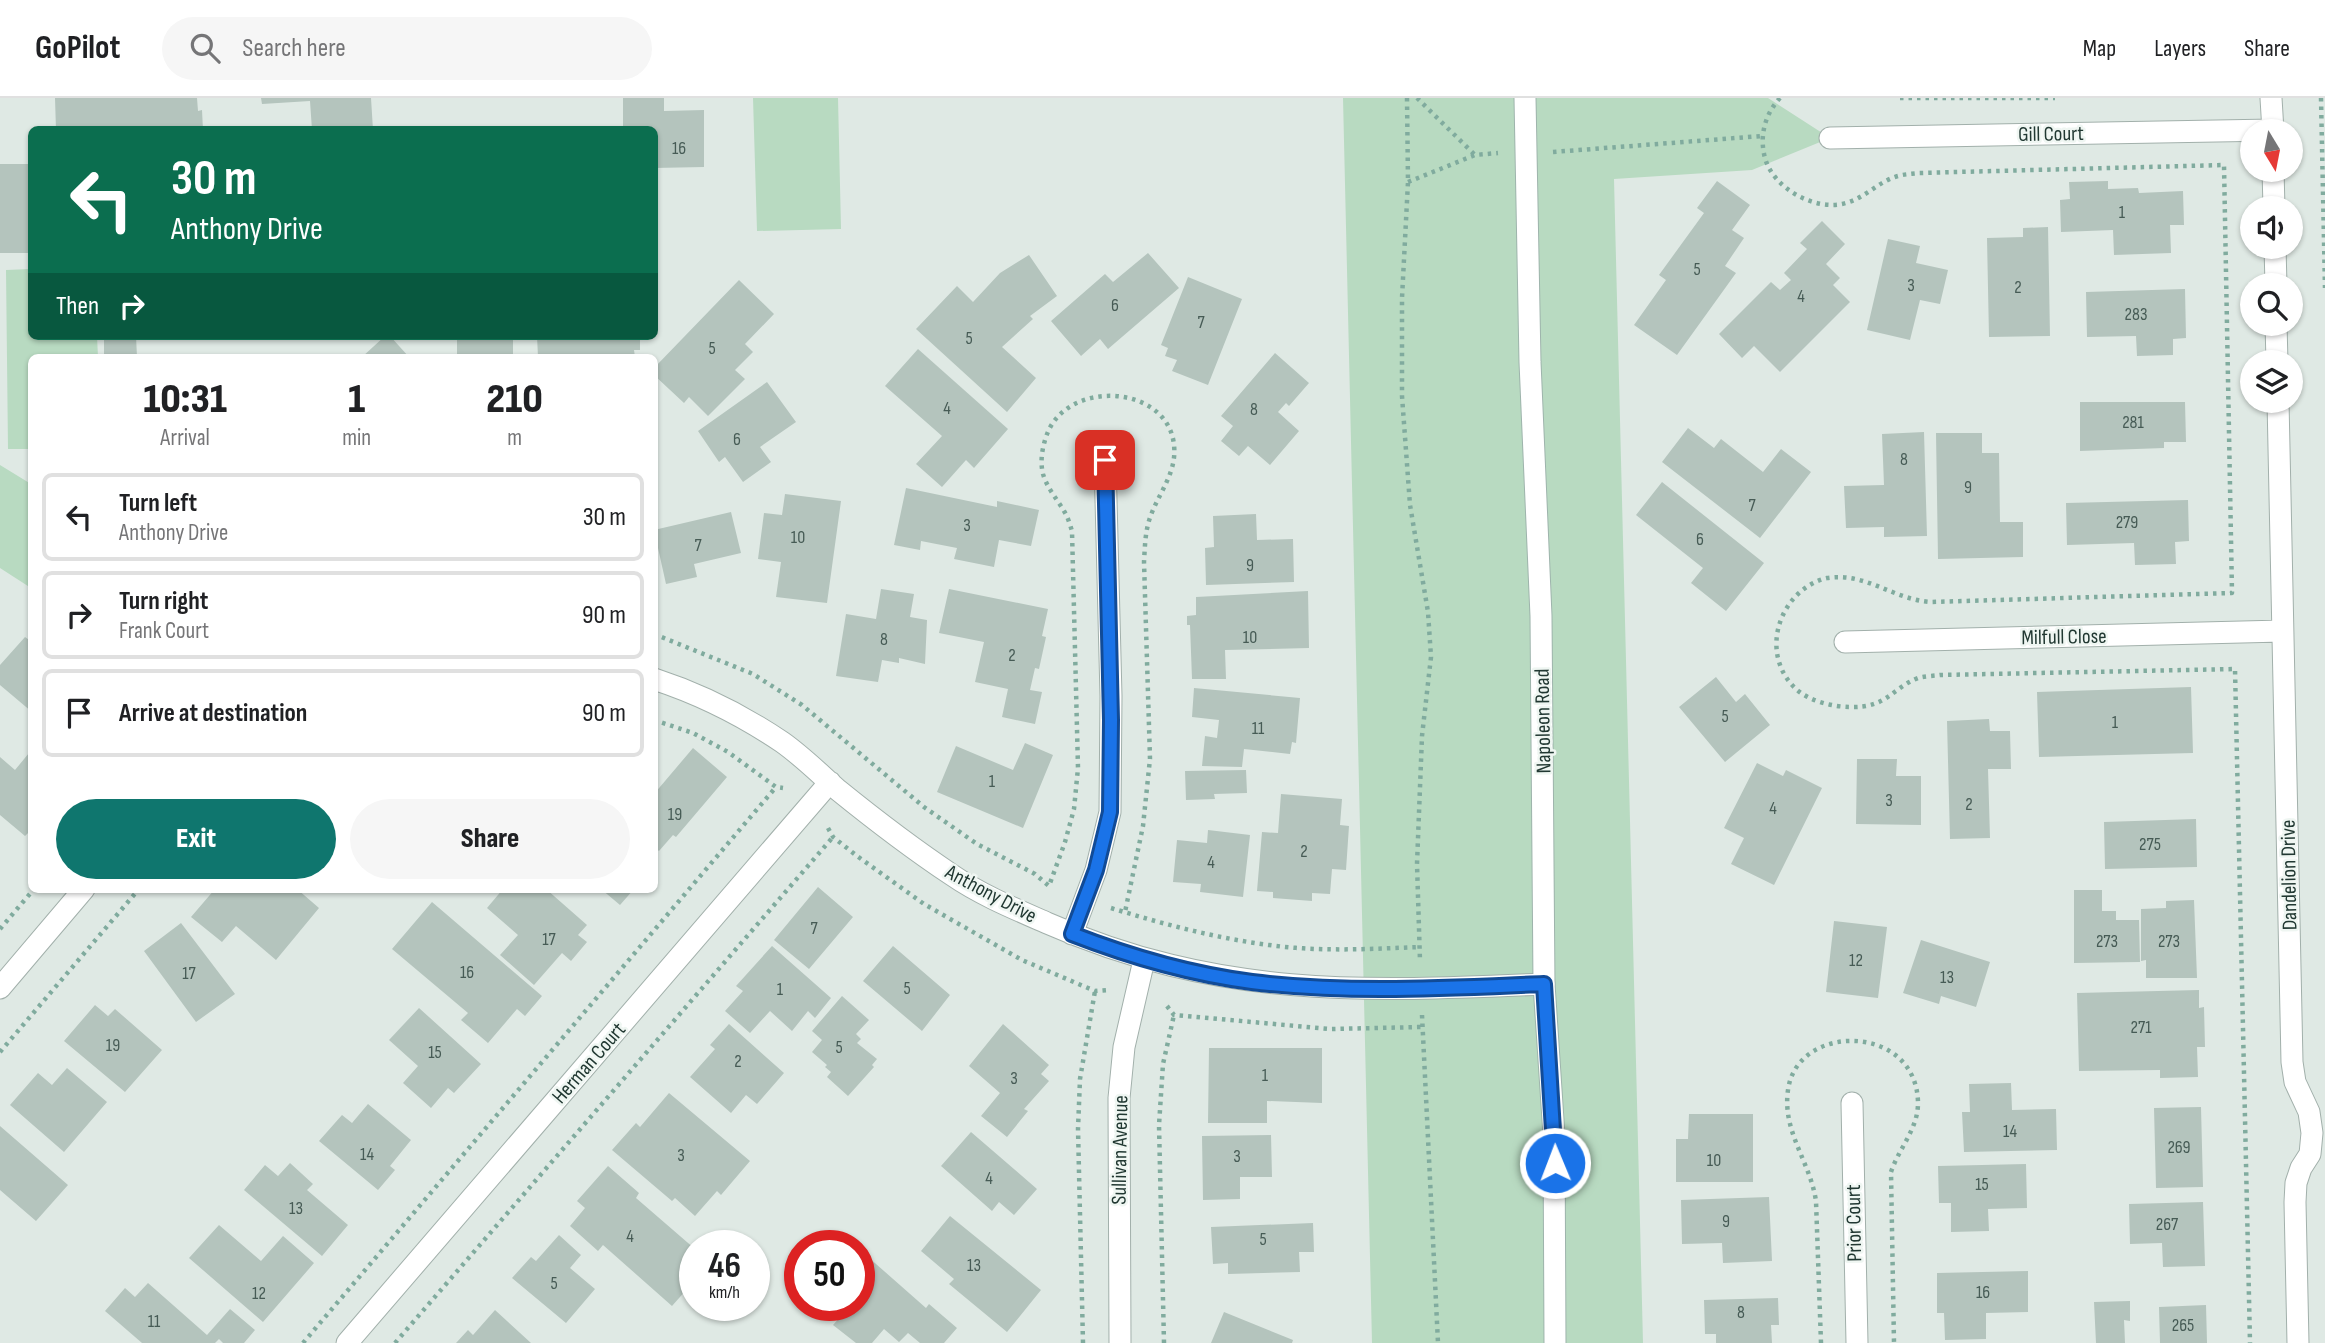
<!DOCTYPE html>
<style>
body{margin:0;font-family:"Sofia Sans Condensed",sans-serif;background:#f6f6f6;color:#202124;height:100vh;display:flex;flex-direction:column;font-size:26px;white-space:nowrap}
*{box-sizing:border-box;margin:0}
p{font-size:23px;color:#757577}
.icon{flex:none;width:38px;height:38px;fill:none;stroke:currentColor;stroke-width:2;stroke-linecap:round;stroke-linejoin:round}
.map{position:relative;flex:1;overflow:hidden}
.sheet{position:absolute;left:28px;top:256px;width:630px;height:539px;display:flex;flex-direction:column;background:#fff;border-radius:10px;box-shadow:0 2px 5px #0004}
.sheet>*{flex:none}
.banner{position:absolute;left:28px;top:28px;width:630px;height:214px;border-radius:10px;box-shadow:0 2px 5px #0004;background:#0b6e4f;color:#fff;overflow:hidden}
.needle{width:46px;rotate:170deg}
.fabs{position:absolute;left:2240px;top:21px;display:grid;gap:14px}
.fabs a{display:grid;place-items:center;width:63px;height:63px;border-radius:50%;background:#fff;box-shadow:0 2px 5px #0004;font-size:35px}
.speed{position:absolute;left:679px;top:1132px;display:flex;gap:14px;font-size:35px;font-weight:700;text-align:center}
.speed>*{display:grid;place-content:center;width:91px;height:91px;border-radius:50%;background:#fff;box-shadow:0 2px 5px #0004;line-height:1}
.speed small{font-size:18px;font-weight:400}
.speed .limit{border:10px solid #d22;background:#fff;color:#111}
.pin{position:absolute;display:grid;place-items:center;width:60px;height:60px;color:#fff;margin:-30px;border-radius:14px;box-shadow:0 4px 10px #0006}
.me{position:absolute;width:77px;margin:-38px;rotate:359deg;stroke-linejoin:round;filter:drop-shadow(0 0 5px #0008)}
.turn{display:flex;align-items:center;gap:24px;height:147px;padding:0 28px;font-size:32px}
.turn .icon{width:91px;height:91px;stroke-width:2.5}
.turn b{display:block;font-size:49px;line-height:60px}
.then{display:flex;align-items:center;height:66px;padding:0 28px;background:#0003;gap:14px;font-size:26px}
.eta{display:flex;justify-content:space-evenly;align-items:center;height:119px;text-align:center}
.eta b{font-size:42px;font-weight:800;line-height:49px}
.action{display:flex;gap:14px;margin-top:auto;padding:14px 28px}
.action a{flex:1;height:80px;border-radius:42px;background:#0f766e;color:#fff;font-size:28px;font-weight:800;line-height:80px;text-align:center}
.action a+a{background:#f6f6f6;color:#202124}
ul{padding:0;list-style:none}
li{display:flex;align-items:center;gap:21px;height:88px;margin:0 14px 10px;padding:0 14px;border:4px solid #e0e0e0;border-radius:10px}
li div{flex:1}
li b{display:block;font-size:26px}
li em{font-style:normal}
header{display:flex;align-items:center;gap:42px;box-sizing:border-box;height:98px;padding:0 35px;background:#fff;border-bottom:2px solid #e0e0e0}
header strong{font-size:33px}
nav{display:flex;gap:38px;margin-inline-start:auto;font-size:24px}
.search{width:490px;height:63px;background:#f6f6f6;display:flex;align-items:center;gap:18px;box-sizing:border-box;padding:0 24px;border-radius:38px;color:#757577;font-size:26px}
.map>svg:first-child{display:block}
</style>
<header>
<strong>GoPilot</strong>
<div class="search"><svg class="icon" aria-label="search" viewBox="0 0 24 24"><circle cx="10" cy="10" r="6"/><path d="M15 15l6 6"/></svg>Search here</div>
<nav><a>Map</a><a>Layers</a><a>Share</a></nav>
</header>
<div class="map">
<svg width="2325" height="1245" viewBox="0 0 2325 1245">
<rect width="100%" height="100%" fill="#dfe9e4"/>
<!-- green -->
<path fill="#b8dac1" d="M753,0H838L841,131L757,133Z
M1343,0H1768L1830,40L1752,72L1614,81L1643,1245H1372Z
M31,171L32,238H97L98,259H32L31,351H8L6,172Z
M0,367L31,386V490L0,470Z"/>
<!-- building -->
<path fill="#b4c4bd" d="M55,0H197L198,13L202,12L203,32L83,29V32H56Z
M261,0H371L373,32H312L310,3L262,6Z
M623,0H664V13L704,12V69L654,70V32H623Z
M0,66H28L30,155H0Z
M1717,83L1750,107L1732,132L1744,140L1725,168L1736,175L1677,257L1634,227L1666,182L1659,177L1704,115L1697,110Z
M2108,83V91L2138,90L2139,95L2183,93L2184,127H2170L2171,155L2114,157L2113,132L2061,134L2060,102L2070,101L2069,84Z
M1822,123L1845,146L1826,166L1840,180L1833,187L1850,204L1780,274L1754,248L1742,260L1719,236L1771,184L1780,192L1791,182L1784,175L1807,151L1800,145Z
M2048,129L2050,238L1989,239L1987,140L2023,139V130Z
M1888,141L1920,148L1916,165L1948,172L1940,206L1920,202L1910,242L1867,232Z
M1148,155L1179,190L1108,251L1100,241L1081,258L1051,223L1105,176L1113,184Z
M1029,157L1057,198L1030,218L1033,221L1002,249L1036,280L1007,314L916,231L957,188L973,204L1000,175Z
M1188,179L1242,201L1208,287L1172,273L1177,262L1165,258L1168,250L1161,247Z
M739,182L774,216L745,246L753,254L735,272L745,281L708,318L689,299L684,305L654,277V270Z
M2185,191L2186,240L2173,241V257L2137,258L2136,238L2087,239L2086,194Z
M104,238H136L137,259H104Z
M385,238H390L409,259H362Z
M457,238H513V259H457Z
M537,238H640V252H634L635,259H538Z
M918,251L1008,331L974,370L966,362L942,389L916,366L942,338L885,288Z
M1275,255L1309,285L1289,308L1286,305L1278,314L1299,333L1270,367L1248,348L1239,358L1221,343L1233,328L1221,318Z
M767,284L796,324L760,349L771,364L743,384L725,359L719,364L698,333Z
M2080,304H2185L2186,344H2164V350L2080,353Z
M1688,330L1714,350L1721,341L1763,374L1781,351L1811,374L1760,440L1662,364Z
M1924,334L1927,438L1884,439V429L1846,430L1844,388L1884,387L1882,336Z
M1936,335H1982V355H1999L2000,424H2023V459L1938,461Z
M1662,384L1764,465L1726,513L1691,485L1703,470L1636,417Z
M906,390L997,409V403L1039,412L1031,448L999,442L994,469L954,461L957,450L921,443L920,452L894,447Z
M785,396L841,403L827,505L776,499L781,464L758,461L764,415L782,417Z
M2188,402L2189,443L2175,444L2176,466L2135,467L2134,445L2067,447L2066,405Z
M731,414L741,455L694,466L697,479L666,486L654,432Z
M1256,416L1257,442L1293,441L1294,484L1206,487L1205,450L1214,449L1213,418Z
M881,491L914,496L910,519L927,522L925,566L899,560V565L882,562L878,584L836,578L846,516L876,521Z
M949,491L1048,511L1042,538L1046,539L1039,571L1035,570L1030,592L1042,594L1035,626L1002,619L1008,591L975,584L984,544L939,535Z
M1308,493L1309,550L1225,552L1226,581H1192L1190,527H1187V518L1196,517V499Z
M25,539L32,544V614L0,587V567Z
M1716,579L1736,604L1745,596L1770,627L1725,664L1679,609Z
M2191,589L2193,655L2039,659L2037,594Z
M1194,590L1300,600L1296,645L1292,644L1290,656L1244,651L1242,669L1202,668L1205,638L1217,640L1219,622L1192,619Z
M1989,621L1990,633H2010L2011,671H1988L1990,740L1950,741L1947,623Z
M1025,645L1053,657L1023,730L937,694L956,648L1013,672Z
M693,650L727,679L676,739L673,737L659,753L654,749V696Z
M29,655L32,657V731L25,738L0,717V659L15,672Z
M1857,661H1897L1896,678H1921V727L1856,726Z
M1757,665L1783,678L1786,672L1822,690L1774,787L1731,766L1744,740L1724,730Z
M1246,672L1247,695L1214,696L1215,701L1186,702L1185,673Z
M1281,696L1342,701L1340,727L1349,728L1346,772L1332,771L1330,796L1312,795V803L1273,800V794L1257,793L1262,734L1278,735Z
M2196,721L2197,769L2105,771L2104,724Z
M1208,732L1250,737L1243,799L1200,794L1201,786L1173,784L1177,742L1207,745Z
M818,789L853,819L809,871L774,842Z
M215,791H297L319,810L276,862L236,828L222,844L191,819Z
M503,791H546L587,827L578,837L587,844L571,863L562,855L534,887L500,857L518,837L487,810Z
M601,791H634L620,807Z
M2074,792H2102V813H2116V822H2139L2140,864L2074,865Z
M2194,802L2197,880H2146V862L2141,863V811L2166,810V803Z
M432,804L542,898L525,918L517,911L488,945L461,922L468,915L392,851Z
M1834,823L1887,829L1878,900L1826,894Z
M181,825L235,896L196,924L144,853Z
M1921,842L1990,864L1976,909L1941,898L1939,906L1903,895Z
M772,848L831,900L815,920L808,913L792,933L770,913L750,935L725,913L743,893L736,888Z
M893,848L950,897L922,933L863,883Z
M2199,892V910L2204,909L2205,949H2197L2198,979L2160,980V972L2079,973L2077,895Z
M842,898L869,922L856,936L861,941L857,945L877,961L872,967L874,969L848,998L827,979L831,974L825,969L827,967L812,954L822,942L812,933Z
M95,907L108,918L115,911L162,952L125,994L64,943Z
M419,910L481,966L454,995L448,990L431,1010L403,985L418,968L389,942Z
M729,926L784,975L757,1006L746,997L731,1015L690,979L715,951L710,947Z
M1003,926L1049,967L1041,976L1049,983L1024,1011L1028,1013L1007,1039L981,1018L1000,995L969,968Z
M1209,950H1322V1005L1267,1003V1025H1208Z
M67,970L107,1004L64,1054L10,1007L38,975L52,987Z
M2011,985L2012,1012L2056,1011L2057,1052L1964,1054L1962,1014H1970L1969,986Z
M669,995L750,1063L721,1097L717,1093L695,1118L675,1100L672,1103L612,1052L636,1025L640,1029Z
M368,1006L411,1042L390,1068L395,1072L378,1092L319,1043L342,1017L352,1025Z
M2201,1009L2203,1089L2156,1090L2154,1010Z
M1689,1016H1753V1084H1676V1041H1688Z
M0,1028L68,1087L36,1123L0,1092Z
M971,1034L1037,1091L1014,1117L999,1104L992,1113L941,1068Z
M1271,1037L1272,1079H1240V1101L1203,1102L1202,1038Z
M290,1065L313,1086L307,1092L348,1127L322,1158L244,1092L265,1067L278,1078Z
M2026,1066L2027,1110L1988,1111L1989,1133L1951,1134V1105H1939L1938,1068Z
M608,1068L639,1095L636,1100L695,1151V1182L672,1208L603,1147L598,1153L570,1128L585,1110L577,1103Z
M1769,1099L1772,1163L1723,1165L1722,1145L1682,1146L1681,1102Z
M2203,1104L2205,1168L2163,1169L2162,1145L2130,1146L2129,1106Z
M950,1118L1041,1192L1007,1234L949,1186L954,1181L921,1153Z
M1313,1125L1314,1154H1299L1300,1174L1228,1176V1165L1213,1166L1211,1129Z
M219,1127L261,1163L283,1138L314,1165L263,1224L189,1160Z
M559,1137L581,1157L570,1170L595,1191L566,1225L512,1180L531,1159L536,1163Z
M859,1151L926,1210L929,1206L957,1230L944,1245H920L908,1235L899,1244L884,1231L872,1245H856L833,1227L850,1208H859Z
M2028,1173V1214L1986,1215V1241L1945,1242L1944,1215H1937V1175Z
M148,1185L207,1237L230,1211L255,1232L244,1245H223L219,1241L215,1245H142L105,1213L125,1190L135,1199Z
M1778,1200L1779,1227H1771L1772,1245H1716V1236H1705L1704,1202Z
M2130,1203V1223L2124,1222L2125,1245H2096L2094,1204Z
M2206,1207L2207,1245H2160L2159,1209Z
M495,1212L531,1245H456L468,1232L473,1237Z
M1224,1214L1293,1242L1292,1245H1211Z"/>
<g fill="none" stroke-linecap="round" stroke-linejoin="round">
<!-- street casing -->
<g stroke="#a2b0ab" stroke-width="23">
<path id="street" d="M2271,0L2273,33
M1830,40L2273,32
M2273,72L2274,110
M2275,149L2276,187
M2276,226L2277,264
M2278,303L2292,964L2295,984L2309,1014L2312,1035L2310,1056L2301,1070L2296,1085L2295,1104L2298,1245
M1845,544L2282,533
M654,581C700,596 742,617 782,644C802,658 820,676 838,692C875,722 913,751 952,777C981,797 1015,811 1047,825C1217,900 1363,894 1544,886
M1072,836L1096,772L1110,714L1111,598L1105,362
M0,890L84,791
M1852,1005L1857,1245
M347,1245L830,684
M1120,1245L1119,1000L1124,949L1144,862"/>
</g>
<!-- secondary casing -->
<g stroke="#9eb4ac" stroke-width="23">
<path id="secondary" d="M1525,0L1530,264L1541,518L1544,886L1554,1037L1555,1245"/>
</g>
<!-- path -->
<path stroke="#80ab9e" stroke-width="4.5" stroke-dasharray="3.5 5" stroke-linecap="butt" d="M1407,0L1408,84L1402,200V298L1410,407L1428,514L1431,559L1422,638L1417,766L1420,863
M1417,0L1475,57
M1780,0C1765,16 1759,38 1765,60C1773,90 1815,114 1846,105C1865,100 1879,83 1898,78C1905,76 1912,76 1919,75L2224,67L2232,495L1930,504C1892,501 1866,474 1827,480C1817,482 1807,488 1799,495C1772,520 1767,564 1796,591C1809,603 1833,609 1851,609C1887,610 1892,590 1918,580C1925,578 1933,578 1940,577L2235,571L2250,1245
M1900,0H2055
M2321,0L2325,190
M1553,54L1762,38
M1408,84L1475,57L1498,55
M654,536L753,576L802,607L924,709L977,746L1035,776L1049,788L1065,744L1074,711L1078,670L1072,433C1070,427 1068,419 1064,413C1057,401 1047,390 1043,376C1040,364 1042,351 1046,339C1065,280 1168,286 1174,347C1177,374 1160,393 1151,417C1145,432 1145,448 1144,464L1150,661L1143,728L1125,814
M654,622L693,635L728,654L776,689L783,690
M828,730L833,739L857,758L924,806L1022,862L1095,893L1108,892
M1111,810C1163,826 1215,840 1269,847C1319,854 1370,851 1420,849
M0,831L34,791
M1167,908L1174,917L1330,931L1422,929
M1422,917L1438,1245
M0,954L139,791
M303,1245L776,689
M395,1245L833,739
M1083,1245L1078,1031L1080,981L1095,893
M1164,1245L1159,1027L1163,966L1174,917
M1821,1245L1816,1103C1810,1063 1782,1034 1788,992C1797,924 1917,925 1918,1005C1918,1031 1899,1050 1891,1074L1894,1245"/>
<!-- street -->
<use href="#street" stroke="#fff" stroke-width="21"/>
<!-- secondary -->
<use href="#secondary" stroke="#fff" stroke-width="21"/>
</g>
<g fill="none" stroke-linecap="round" stroke-linejoin="round">
<!-- route casing -->
<g stroke="#114b97" stroke-width="18">
<path id="route" d="M1105,362L1111,622L1110,714L1096,772L1072,836C1131,859 1190,876 1252,884C1349,896 1447,890 1544,886L1555,1065"/>
</g>
<!-- route -->
<use href="#route" stroke="#1a73e8" stroke-width="12"/>
</g>
<g text-anchor="middle" dominant-baseline="central" stroke-width="5" stroke-linejoin="round" paint-order="stroke">
<!-- number labels -->
<g font-size="18" fill="#465b55">
<text x="679" y="50">16</text>
<text x="2122" y="114">1</text>
<text x="1697" y="171">5</text>
<text x="1911" y="187">3</text>
<text x="2018" y="189">2</text>
<text x="1801" y="198">4</text>
<text x="1115" y="207">6</text>
<text x="2136" y="216">283</text>
<text x="1201" y="224">7</text>
<text x="969" y="240">5</text>
<text x="712" y="250">5</text>
<text x="947" y="310">4</text>
<text x="1254" y="311">8</text>
<text x="2133" y="324">281</text>
<text x="737" y="341">6</text>
<text x="1904" y="361">8</text>
<text x="1968" y="389">9</text>
<text x="1752" y="407">7</text>
<text x="2127" y="424">279</text>
<text x="967" y="427">3</text>
<text x="798" y="439">10</text>
<text x="1700" y="441">6</text>
<text x="698" y="447">7</text>
<text x="1250" y="467">9</text>
<text x="1250" y="539">10</text>
<text x="884" y="541">8</text>
<text x="1012" y="557">2</text>
<text x="1725" y="618">5</text>
<text x="2115" y="624">1</text>
<text x="1258" y="630">11</text>
<text x="992" y="683">1</text>
<text x="1889" y="702">3</text>
<text x="1969" y="706">2</text>
<text x="1773" y="710">4</text>
<text x="675" y="716">19</text>
<text x="2150" y="746">275</text>
<text x="1304" y="753">2</text>
<text x="1211" y="764">4</text>
<text x="814" y="830">7</text>
<text x="549" y="841">17</text>
<text x="2107" y="843">273</text>
<text x="2169" y="843">273</text>
<text x="1856" y="862">12</text>
<text x="467" y="874">16</text>
<text x="189" y="875">17</text>
<text x="1947" y="879">13</text>
<text x="907" y="890">5</text>
<text x="780" y="891">1</text>
<text x="2141" y="929">271</text>
<text x="113" y="947">19</text>
<text x="839" y="949">5</text>
<text x="435" y="954">15</text>
<text x="738" y="963">2</text>
<text x="1265" y="977">1</text>
<text x="1014" y="980">3</text>
<text x="2010" y="1033">14</text>
<text x="2179" y="1049">269</text>
<text x="367" y="1056">14</text>
<text x="681" y="1057">3</text>
<text x="1237" y="1058">3</text>
<text x="1714" y="1062">10</text>
<text x="989" y="1080">4</text>
<text x="1982" y="1086">15</text>
<text x="296" y="1110">13</text>
<text x="1726" y="1123">9</text>
<text x="2167" y="1126">267</text>
<text x="630" y="1138">4</text>
<text x="1263" y="1141">5</text>
<text x="974" y="1167">13</text>
<text x="554" y="1185">5</text>
<text x="1983" y="1194">16</text>
<text x="259" y="1195">12</text>
<text x="1741" y="1214">8</text>
<text x="154" y="1223">11</text>
<text x="2183" y="1227">265</text>
</g>
<!-- street labels -->
<g font-size="21" fill="#213832" stroke="#eff6f2">
<text transform="translate(2051 36) rotate(-1)">Gill Court</text>
<text transform="translate(2064 539) rotate(-1)">Milfull Close</text>
<text transform="translate(1543 623) rotate(-91)">Napoleon Road</text>
<text transform="translate(2289 777) rotate(-91)">Dandelion Drive</text>
<text transform="translate(991 796) rotate(28)">Anthony Drive</text>
<text transform="translate(589 965) rotate(-49)">Herman Court</text>
<text transform="translate(1120 1052) rotate(-89)">Sullivan Avenue</text>
<text transform="translate(1854 1125) rotate(-91)">Prior Court</text>
</g>
</g>
</svg>
<div class="fabs">
<a><svg class="needle" viewBox="-14 -14 28 28"><path d="M0-13l5 13h-10z" fill="#e53935"/><path d="M0 13l5-13h-10z" fill="#757577"/></svg></a>
<a><svg class="icon" aria-label="sound" viewBox="0 0 24 24"><path d="M4 9h4l5-4v14l-5-4H4zM17 9q2 3 0 6"/></svg></a>
<a><svg class="icon" aria-label="search" viewBox="0 0 24 24"><circle cx="10" cy="10" r="6"/><path d="M15 15l6 6"/></svg></a>
<a><svg class="icon" aria-label="layers" viewBox="0 0 24 24"><path d="M12 4l9 5-9 5-9-5zM3 14l9 5 9-5"/></svg></a>
</div>
<div class="speed"><div>46<small>km/h</small></div><div class="limit">50</div></div>
<div class="pin" style="left:1105px;top:362px;background:#d93025"><svg class="icon" aria-label="arrive" viewBox="0 0 24 24"><path d="M6 21V4h12l-3 4 3 4H6"/></svg></div>
<svg class="me" style="left:1555px;top:1065px" viewBox="-20 -20 40 40"><circle r="17" fill="#1a73e8" stroke="#fff" stroke-width="3"/><path d="M0-11L8 9 0 5-8 9z" fill="#fff"/></svg>
<div class="banner">
<div class="turn"><svg class="icon" aria-label="left" viewBox="0 0 24 24"><path d="M17 20v-9H6M10 6l-5 5 5 5"/></svg><div><b>30 m</b>Anthony Drive</div></div>
<div class="then">Then<svg class="icon" aria-label="right" viewBox="0 0 24 24"><path d="M7 20v-9h11M14 6l5 5-5 5"/></svg></div>
</div>
<section class="sheet">
<div class="eta">
<div><b>10:31</b><p>Arrival</p></div>
<div><b>1</b><p>min</p></div>
<div><b>210</b><p>m</p></div>
</div>
<ul>
<li><svg class="icon" aria-label="left" viewBox="0 0 24 24"><path d="M17 20v-9H6M10 6l-5 5 5 5"/></svg><div><b>Turn left</b><p>Anthony Drive</p></div><em>30 m</em></li>
<li><svg class="icon" aria-label="right" viewBox="0 0 24 24"><path d="M7 20v-9h11M14 6l5 5-5 5"/></svg><div><b>Turn right</b><p>Frank Court</p></div><em>90 m</em></li>
<li><svg class="icon" aria-label="arrive" viewBox="0 0 24 24"><path d="M6 21V4h12l-3 4 3 4H6"/></svg><div><b>Arrive at destination</b></div><em>90 m</em></li>
</ul>
<div class="action"><a>Exit</a><a>Share</a></div>
</section>
</div>
